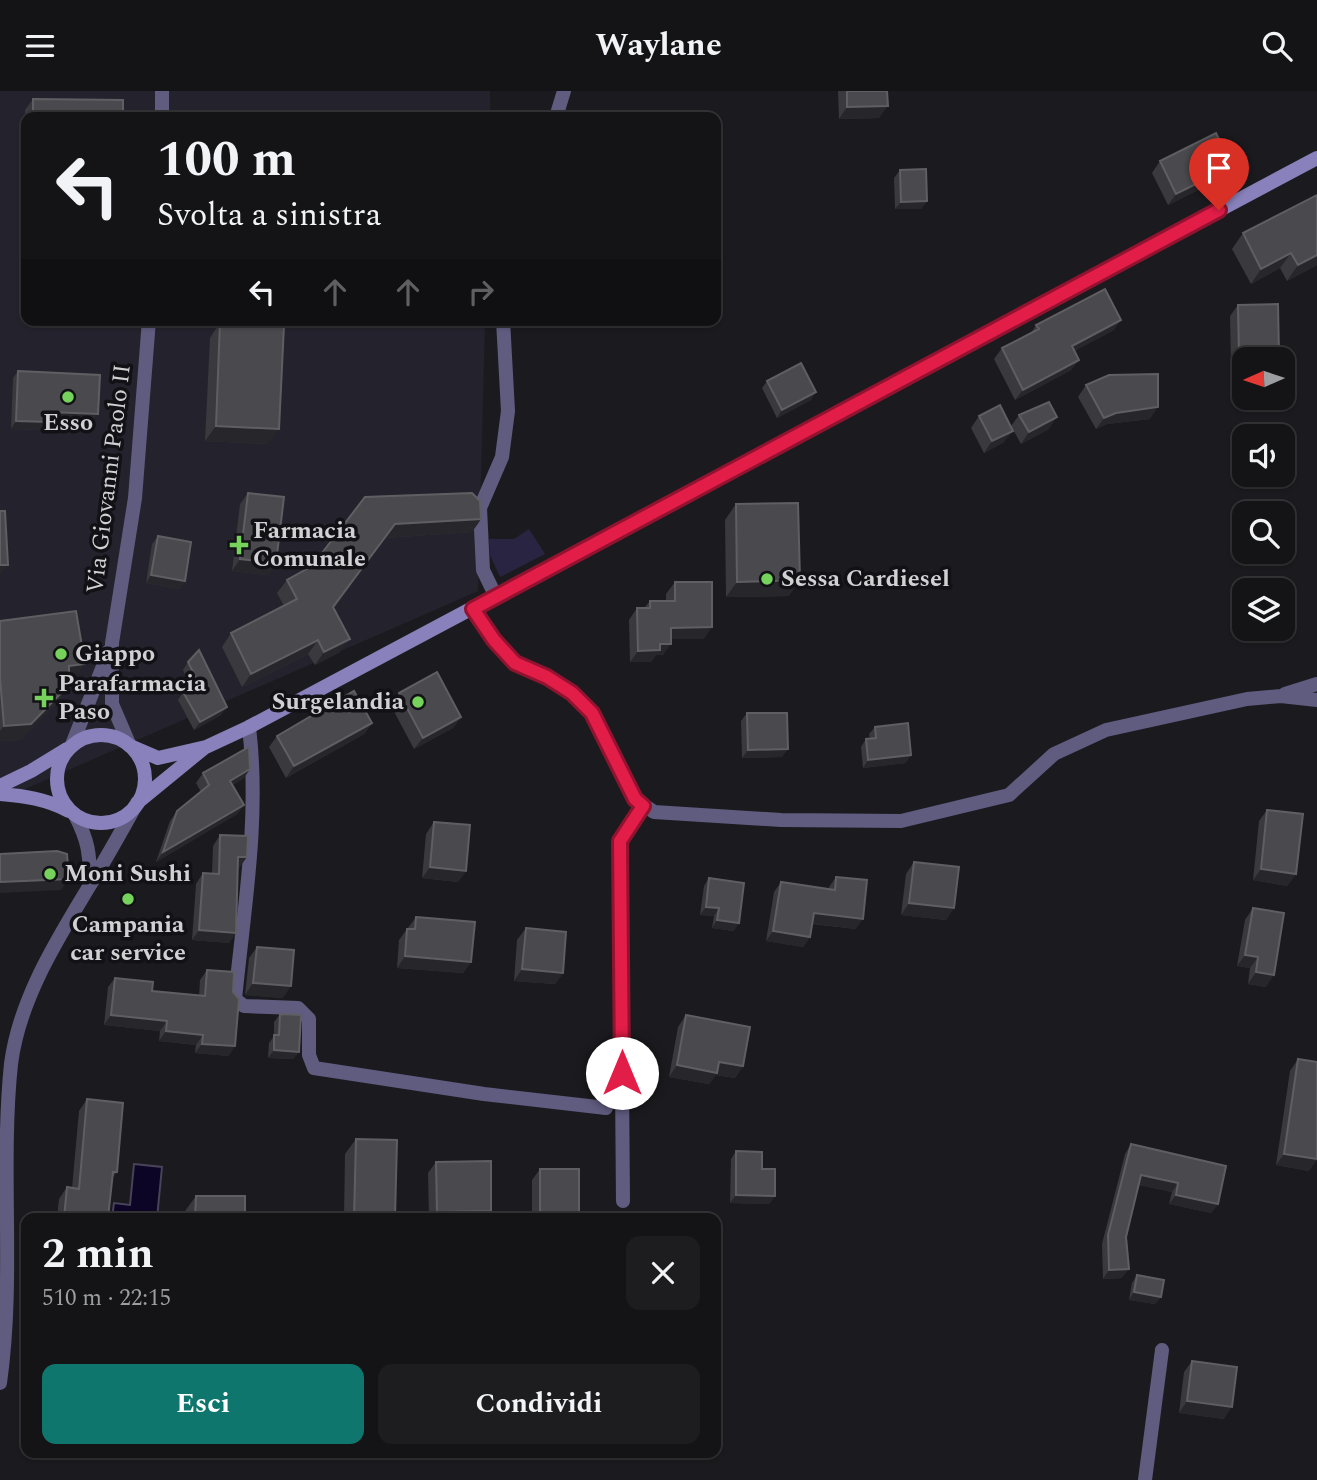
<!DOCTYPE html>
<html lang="it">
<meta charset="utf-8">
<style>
body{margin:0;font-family:Spectral,serif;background:#1d1d20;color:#f1f3f6;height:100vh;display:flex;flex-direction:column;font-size:26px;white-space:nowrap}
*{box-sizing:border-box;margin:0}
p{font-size:23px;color:#9d9ea1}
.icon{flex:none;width:38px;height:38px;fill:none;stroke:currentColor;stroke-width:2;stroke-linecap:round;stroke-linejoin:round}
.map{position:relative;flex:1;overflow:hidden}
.side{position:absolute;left:21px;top:1122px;width:700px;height:245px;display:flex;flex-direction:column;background:#141417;border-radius:14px;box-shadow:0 2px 5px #0004,0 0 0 2px #333336}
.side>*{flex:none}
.hud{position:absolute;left:21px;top:21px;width:700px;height:214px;border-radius:14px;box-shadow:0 2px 5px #0004,0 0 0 2px #333336;background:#141417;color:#f1f3f6;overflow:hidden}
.needle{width:46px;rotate:267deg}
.controls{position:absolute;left:1232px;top:256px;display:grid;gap:14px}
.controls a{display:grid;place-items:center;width:63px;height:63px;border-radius:14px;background:#141417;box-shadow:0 2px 5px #0004,0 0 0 2px #333336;font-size:35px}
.pin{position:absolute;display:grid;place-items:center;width:60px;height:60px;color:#fff;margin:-72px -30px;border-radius:50% 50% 50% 0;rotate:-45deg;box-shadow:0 0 7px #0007}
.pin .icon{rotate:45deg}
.me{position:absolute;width:77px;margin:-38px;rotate:0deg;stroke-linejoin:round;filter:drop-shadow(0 0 5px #0008)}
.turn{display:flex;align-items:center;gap:24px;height:147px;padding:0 21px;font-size:32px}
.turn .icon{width:91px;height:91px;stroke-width:2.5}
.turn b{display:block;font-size:49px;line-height:60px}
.lanes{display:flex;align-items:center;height:66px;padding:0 21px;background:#0003;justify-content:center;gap:35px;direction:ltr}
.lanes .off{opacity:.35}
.round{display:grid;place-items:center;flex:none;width:74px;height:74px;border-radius:14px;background:#1d1d20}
.head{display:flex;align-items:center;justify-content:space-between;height:119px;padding:0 21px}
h1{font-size:42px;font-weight:700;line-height:52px}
.action{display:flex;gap:14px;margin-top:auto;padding:14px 21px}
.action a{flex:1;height:80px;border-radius:14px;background:#0f766e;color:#fff;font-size:28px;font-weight:700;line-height:80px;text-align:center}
.action a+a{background:#1d1d20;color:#f1f3f6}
header{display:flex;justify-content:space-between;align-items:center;height:91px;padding:0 21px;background:#141417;font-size:32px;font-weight:700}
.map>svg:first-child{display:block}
</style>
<header><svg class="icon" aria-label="menu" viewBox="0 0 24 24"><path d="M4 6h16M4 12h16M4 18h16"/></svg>Waylane<svg class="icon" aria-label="search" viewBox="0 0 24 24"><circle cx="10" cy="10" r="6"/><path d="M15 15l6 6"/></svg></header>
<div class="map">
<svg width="1317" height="1389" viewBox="0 0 1317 1389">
<rect width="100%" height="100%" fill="#1b1b1f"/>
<!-- built -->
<path fill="#24232d" d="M0,0H490V26H26V229H485L478,500L0,709Z"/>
<!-- green -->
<path fill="#282442" d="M529,438L545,463L500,486L490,464L489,448H514Z"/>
<!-- water -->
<path fill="#0d0526" stroke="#48425a" stroke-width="2" d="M134,1073L162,1076L157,1127H112L114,1112L130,1114Z"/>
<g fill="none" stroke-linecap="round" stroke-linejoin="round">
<!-- minor -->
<path stroke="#605c80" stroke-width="14" d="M556,26L564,0
M496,506L483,479L480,417L502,366L508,320L503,229
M473,518L494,549L515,572L547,586L572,602L592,623L635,708L654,721L781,729L901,730L1009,704L1054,663L1106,639L1247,608L1281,605L1317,609
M1285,603L1317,593
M249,636C260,727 244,817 235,908L244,915L298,917L309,928V964L314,977L484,1003L606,1017
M623,1110L620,750L643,715
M1145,1389L1162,1259"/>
<!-- tertiary -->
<path stroke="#605c80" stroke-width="14" d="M162,26V0
M130,655L112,613V552L135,407L149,229
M71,656L109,560
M75,724C88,749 91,765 89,793
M0,1292C15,1186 0,1079 11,973C19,910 55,852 87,799C104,771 121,741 137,712"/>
<!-- secondary -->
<path stroke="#8881bb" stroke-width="14" d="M57 688a44 44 0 1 1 88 0a44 44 0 1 1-88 0Z
M130,655L158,667L206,656L249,636L1317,67
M0,695L31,680L67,658
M0,703C25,705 46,708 69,720
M138,711L204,657"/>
</g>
<!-- wall -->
<path fill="#39393e" d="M838,0H887L879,27L839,28Z
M33,8L123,26H26V63H24L25,19Z
M1160,70L1232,75L1224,86L1168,114L1152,82Z
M900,79L927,110L921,118H895L894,87Z
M1317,104V174L1287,190L1280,177L1251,193L1232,158L1243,142Z
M1278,213L1231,276L1230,225L1238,214Z
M71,229H116L110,237H71Z
M220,231L268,353L205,350L210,247Z
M1036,234L1114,239L1074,260L1079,269L1071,279L1015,309L994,268L1002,257L1031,242Z
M18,280L93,331L50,328V331L44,339L11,338L13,287Z
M767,290L811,309L777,327L762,297Z
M1086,294L1150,328L1107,333L1096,338L1078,306Z
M1019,324L1049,338L1021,353L1011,335Z
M979,325L1004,351L984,362L971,337Z
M248,402L276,472L268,484L232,480L240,413Z
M365,406L481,428L472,441L385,447L334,517L340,561L315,574L308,563L242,596L222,556L231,542L284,515L277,502L287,489L312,475Z
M736,413L789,505L726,506L725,429Z
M158,445L185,490L179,498L146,492L152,453Z
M675,491L704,548H671L663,564H656L651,571H630L629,529L637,517H644L650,510H666V503Z
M0,530L74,588L69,589V594L58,610L20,649L0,650Z
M188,571L221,624L194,639L178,609L183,601L191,597L183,579Z
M399,602L461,626L453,637L414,658L390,613Z
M747,622L782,666L742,667L741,630Z
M372,632L364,643L286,687L269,656L277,645Z
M875,636L906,672L863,677L861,656L866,648H870L869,643Z
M250,678L243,688L232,694L244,714L237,723L156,771L170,730L177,720L201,701L196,692L203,682Z
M1267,719L1296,783L1287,795L1253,789L1259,730Z
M434,731L466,780L458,791L422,787L426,743Z
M220,744L239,777H237L236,842L229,852L192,849L196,793L203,782H212L213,755Z
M914,771L954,817L946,829L901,824L906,783Z
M836,786L856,838L812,833L810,846L803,856L766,850L774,801L781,791L829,798V796Z
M709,787L734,840L712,837L714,825L700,824L704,795Z
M1253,817L1266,896L1248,893L1250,877L1237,875L1245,829Z
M416,826L471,871L463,882L397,877L399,849Z
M526,837L563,882L555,893L514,890L517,849Z
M257,856L283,907L245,904L249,867Z
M207,879L229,965L195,962L196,954L159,950L160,940L104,934L108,896L115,887L152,900L199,905L200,889Z
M280,923L299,961L293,968L268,967L269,952L274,945V931Z
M686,924L743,975L735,987L716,984L709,993L669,986L678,936Z
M1298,968L1309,1080L1276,1074L1290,980Z
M87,1008L117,1081L112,1087L108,1127H57L59,1108L67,1096L72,1097L79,1020Z
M356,1048L395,1127H344L345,1063Z
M1131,1053L1218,1113L1211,1122L1169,1113L1172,1101L1139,1094L1126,1146L1122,1187L1103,1188L1102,1153L1125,1063Z
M736,1060L762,1078L775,1105L769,1113L730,1112L731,1068Z
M436,1071L491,1120L486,1127H429L428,1082Z
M540,1078L579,1127H532V1089Z
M196,1105L245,1127H185V1120Z
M1137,1184L1161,1206L1155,1213L1129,1209L1132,1192Z
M1192,1270L1224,1328L1179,1322L1184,1281Z"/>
<!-- shaded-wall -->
<path fill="#26262b" d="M888,15L879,27L839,28L847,16Z
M1232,75L1224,86L1168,114L1176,103Z
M927,110L921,118H895L901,111Z
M1291,162L1280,177L1251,193L1261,178Z
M1317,164V174L1287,190L1298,174Z
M76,229H116L110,237H71Z
M1121,229L1114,239L1064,266L1072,255Z
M1279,264L1276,268H1244V276H1231L1239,265Z
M1079,269L1071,279L1015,309L1023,299Z
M816,301L811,309L777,327L782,319Z
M1158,316L1150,328L1107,333L1096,338L1104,327L1116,322Z
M50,321L98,323L93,331L45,328Z
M1057,326L1049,338L1021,353L1029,341Z
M16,330L50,331L44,339L11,338Z
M216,335L279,338L268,353L205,350Z
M1013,340L1004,351L984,362L992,350Z
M481,428L472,441L385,447L395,433Z
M240,468L276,472L268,484L232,480Z
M0,474H8L0,485Z
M151,484L185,490L179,498L146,492Z
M800,489L789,505L726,506L737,491Z
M712,536L704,548H662L671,537Z
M350,548L340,561L315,574L324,561Z
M318,549L308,563L242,596L251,583Z
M660,553H671L663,564H656L651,571H630L638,560Z
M85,573L74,588L58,591L69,575Z
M69,594L58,610L20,649L0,650V640L4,635Z
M227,616L221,624L194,639L200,631Z
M461,626L453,637L414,658L423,647Z
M372,632L364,643L286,687L294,675Z
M788,658L782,666L742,667L748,659Z
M911,664L906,672L863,677L868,669Z
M250,678L243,688L223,699L230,690Z
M244,714L237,723L156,771L163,761Z
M238,766H247L239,777L230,776Z
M430,776L466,780L458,791L422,787Z
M1261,778L1296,783L1287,795L1253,789Z
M69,788L61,799L0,802V791Z
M909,812L954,817L946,829L901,824Z
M706,816L719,817L714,825L700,824Z
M814,822L863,828L856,838L807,832Z
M717,829L739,832L734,840L712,837Z
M199,839L236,842L229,852L192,849Z
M773,840L810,846L803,856L766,850Z
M1245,864L1258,866L1250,877L1237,875Z
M405,865L471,871L463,882L397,877Z
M522,878L563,882L555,893L514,890Z
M1256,881L1274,884L1266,896L1248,893Z
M253,892L291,895L283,907L245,904Z
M111,924L167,930L160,940L104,934Z
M166,940L203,944L196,954L159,950Z
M202,953L235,955L229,965L195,962Z
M274,959L299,961L293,968L268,967Z
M719,971L743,975L735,987L716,984L709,993L669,986L677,974Z
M1284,1063L1317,1068V1069L1309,1080L1276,1074Z
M1141,1084L1178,1092L1172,1101L1135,1093Z
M736,1104L775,1105L769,1113L730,1112Z
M1176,1104L1218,1113L1211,1122L1169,1113Z
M491,1120L486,1127H433L437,1121Z
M1129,1178L1122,1187L1103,1188L1109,1179Z
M1134,1201L1161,1206L1155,1213L1129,1209Z
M1187,1310L1232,1316L1224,1328L1179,1322Z"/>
<!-- building -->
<path fill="#4a4a4e" stroke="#5f5f63" stroke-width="2" d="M847,0H887L888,15L847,16Z
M33,8L123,9V26H33Z
M1216,42L1232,75L1176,103L1160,70Z
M926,78L927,110L901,111L900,79Z
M1317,104V164L1298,174L1291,162L1261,178L1243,142Z
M1105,198L1121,229L1072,255L1079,269L1023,299L1002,257L1039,238L1036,234Z
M1278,213L1279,264L1239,265L1238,214Z
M220,231L284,234L279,338L216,335Z
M801,272L816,301L782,319L767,290Z
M18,280L100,284L98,323L50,321V331L16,330Z
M1158,283V316L1116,322L1104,327L1086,294L1109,284Z
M1049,311L1057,326L1029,341L1019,324Z
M1000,314L1013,340L992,350L979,325Z
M248,402L284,406L276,472L240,468Z
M472,402L480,410L481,428L395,433L333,516L350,548L324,561L318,549L251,583L231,542L297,508L287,489L312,475L365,406Z
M798,412L800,489L737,491L736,413Z
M0,420H5L8,474H0Z
M158,445L191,451L185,490L151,484Z
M675,491H712V536L671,537V553H660V559L638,560L637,517H650V510H675Z
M76,520L85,573L69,575V594L31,633L4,635L0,587V530Z
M199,559L227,616L200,631L183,601L199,593L188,571Z
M437,581L461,626L423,647L399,602Z
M354,600L372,632L294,675L277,645Z
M747,622H787L788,658L748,659Z
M908,632L911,664L868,669L866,648L876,647L875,636Z
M249,656L250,678L230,690L244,714L163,761L177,720L209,694L203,682Z
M1267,719L1303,723L1296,783L1261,778Z
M434,731L470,734L466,780L430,776Z
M220,744L248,745L247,766H238L236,842L199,839L203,782L219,783Z
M57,760L67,763L69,788L0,791V763Z
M914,771L959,776L954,817L909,812Z
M836,786L867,789L863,828L814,822L810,846L773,840L781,791L835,799Z
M709,787L744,792L739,832L717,829L719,817L706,816Z
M1253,817L1284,822L1274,884L1256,881L1258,866L1245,864Z
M416,826L475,831L471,871L405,865L407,838H415Z
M526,837L566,841L563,882L522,878Z
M257,856L294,859L291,895L253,892Z
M207,879L234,881L233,901L239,908L235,955L202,953L203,944L166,940L167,930L111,924L115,887L153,891L152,900L205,905Z
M280,923L301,924L299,961L274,959V944H279Z
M686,924L750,936L743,975L719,971L717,982L677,974Z
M1298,968L1317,971V1068L1284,1063Z
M87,1008L123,1012L117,1081H113L108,1127H64L67,1096L79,1098Z
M356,1048L397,1049L395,1127H354Z
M1131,1053L1226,1075L1218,1113L1176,1104L1178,1092L1141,1084L1126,1146L1129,1178L1109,1179L1108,1144Z
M736,1060L762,1061V1078H775V1105L736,1104Z
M491,1070V1120L437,1121L436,1071Z
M540,1078H579V1127H540Z
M196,1105H245V1127H195Z
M1137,1184L1164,1189L1161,1206L1134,1201Z
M1192,1270L1237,1276L1232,1316L1187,1310Z"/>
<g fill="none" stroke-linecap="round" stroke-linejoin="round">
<!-- route casing -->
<g stroke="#92132f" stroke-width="18">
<path id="route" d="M622,982L620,750L643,715L635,708L592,622L572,602L547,586L515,572L494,549L473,518L1219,119"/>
</g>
<!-- route -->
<use href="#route" stroke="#e11d48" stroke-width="12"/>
</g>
<!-- markers -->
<g fill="#75d25a" stroke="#121216" stroke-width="2.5">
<circle cx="68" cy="306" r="7"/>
<path d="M235.5 443.5h7v7h7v7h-7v7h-7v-7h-7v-7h7z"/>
<circle cx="767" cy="488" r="7"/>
<circle cx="61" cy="563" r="7"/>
<path d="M40.5 596.5h7v7h7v7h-7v7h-7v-7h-7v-7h7z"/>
<circle cx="418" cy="611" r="7"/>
<circle cx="50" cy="783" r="7"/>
<circle cx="128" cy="808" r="7"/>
</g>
<g text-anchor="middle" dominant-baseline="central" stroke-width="7" stroke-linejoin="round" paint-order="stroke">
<!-- poi labels -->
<g font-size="24" font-weight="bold" fill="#d1d1d4" stroke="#121216" text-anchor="start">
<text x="68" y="332" text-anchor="middle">Esso</text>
<text x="253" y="440">Farmacia<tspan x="253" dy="28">Comunale</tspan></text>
<text x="781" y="488">Sessa Cardiesel</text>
<text x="75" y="563">Giappo</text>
<text x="58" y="593">Parafarmacia<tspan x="58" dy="28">Paso</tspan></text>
<text x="404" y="611" text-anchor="end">Surgelandia</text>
<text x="64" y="783">Moni Sushi</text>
<text x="128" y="834" text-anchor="middle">Campania<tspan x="128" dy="28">car service</tspan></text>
</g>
<!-- street labels -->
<g font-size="24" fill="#d1d1d4" stroke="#121216">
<text transform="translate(109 388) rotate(-83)">Via Giovanni Paolo II</text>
</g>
</g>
</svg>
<div class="controls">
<a><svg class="needle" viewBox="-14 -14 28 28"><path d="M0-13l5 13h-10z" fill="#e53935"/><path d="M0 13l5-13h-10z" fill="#9d9ea1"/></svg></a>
<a><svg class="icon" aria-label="sound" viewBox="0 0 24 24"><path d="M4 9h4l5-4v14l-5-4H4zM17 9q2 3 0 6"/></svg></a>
<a><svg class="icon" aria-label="search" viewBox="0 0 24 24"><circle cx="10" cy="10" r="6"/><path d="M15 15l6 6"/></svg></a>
<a><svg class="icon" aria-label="layers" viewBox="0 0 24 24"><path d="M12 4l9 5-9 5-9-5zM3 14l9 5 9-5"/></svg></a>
</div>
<div class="pin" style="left:1219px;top:119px;background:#d93025"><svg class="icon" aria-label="arrive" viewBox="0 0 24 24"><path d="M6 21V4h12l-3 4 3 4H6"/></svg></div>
<svg class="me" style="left:622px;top:982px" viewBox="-20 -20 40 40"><circle r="19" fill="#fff"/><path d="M0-13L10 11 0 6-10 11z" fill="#e11d48"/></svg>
<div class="hud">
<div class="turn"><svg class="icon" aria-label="left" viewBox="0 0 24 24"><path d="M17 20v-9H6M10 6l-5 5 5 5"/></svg><div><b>100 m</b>Svolta a sinistra</div></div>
<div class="lanes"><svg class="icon" aria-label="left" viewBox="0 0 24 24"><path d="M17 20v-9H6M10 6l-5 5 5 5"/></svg><svg class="icon off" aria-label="ahead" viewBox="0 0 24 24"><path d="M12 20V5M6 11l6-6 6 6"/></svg><svg class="icon off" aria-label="ahead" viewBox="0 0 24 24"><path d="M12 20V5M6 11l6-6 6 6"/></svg><svg class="icon off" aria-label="right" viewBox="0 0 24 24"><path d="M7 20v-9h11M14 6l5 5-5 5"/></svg></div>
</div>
<section class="side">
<div class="head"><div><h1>2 min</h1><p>510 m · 22:15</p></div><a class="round"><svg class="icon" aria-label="close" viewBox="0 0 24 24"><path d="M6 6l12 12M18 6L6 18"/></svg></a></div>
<div class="action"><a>Esci</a><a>Condividi</a></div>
</section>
</div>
